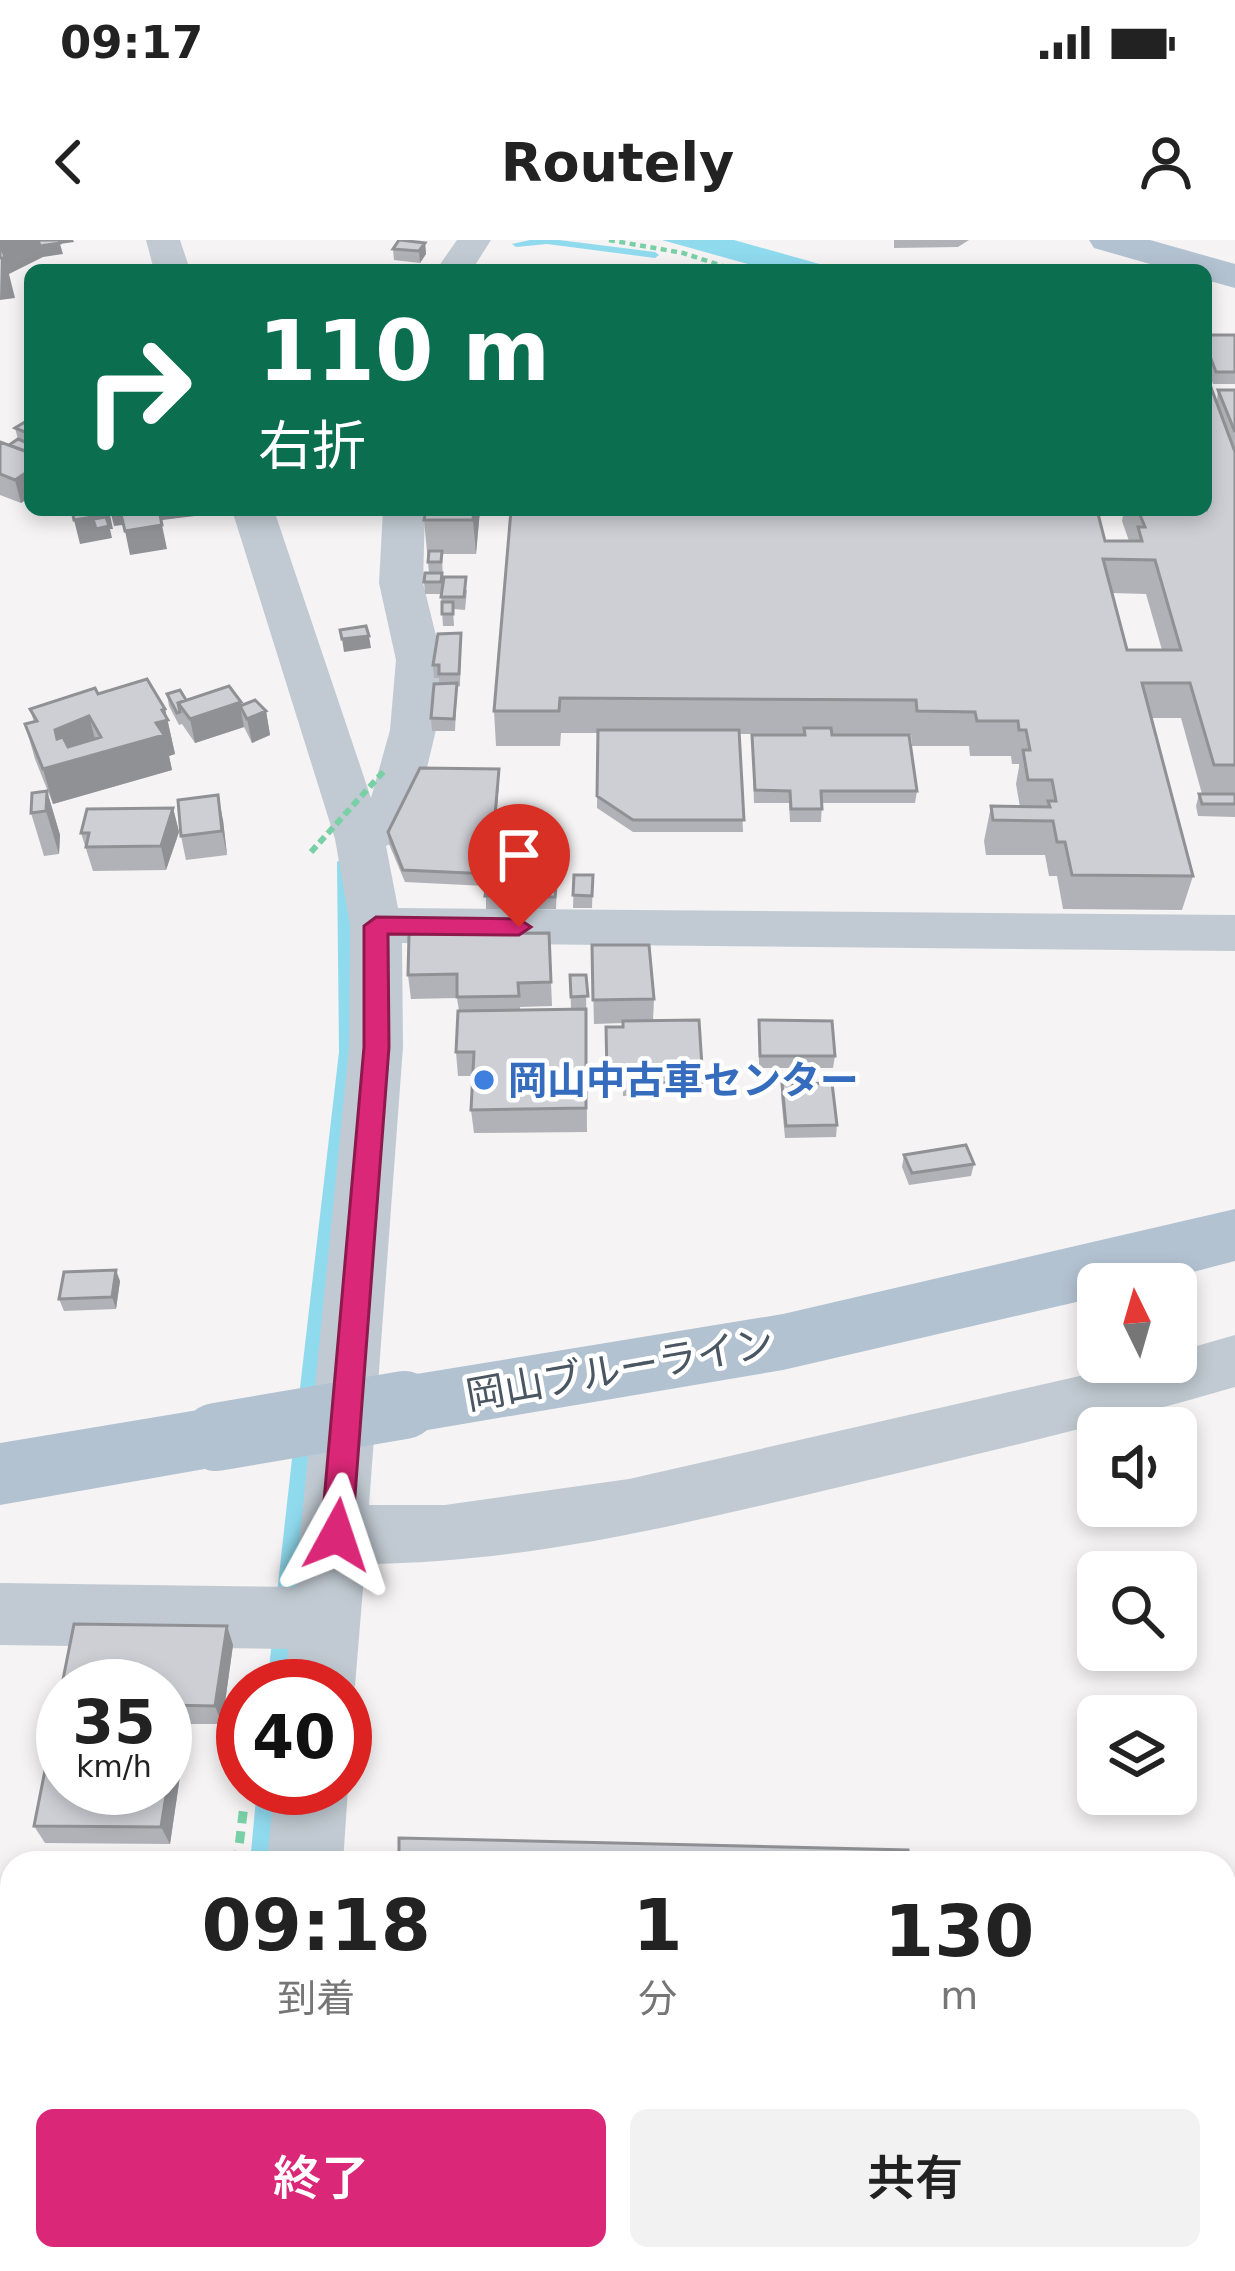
<!DOCTYPE html>
<html lang="ja">
<meta charset="utf-8">
<style>
body{margin:0;font-family:"DejaVu Sans","Noto Sans JP",sans-serif;background:#f2f2f2;color:#222;height:100vh;display:flex;flex-direction:column;font-size:45px;white-space:nowrap}
*{box-sizing:border-box;margin:0}
p{font-size:39px;color:#767676}
.icon{flex:none;width:66px;height:66px;fill:none;stroke:currentColor;stroke-width:2;stroke-linecap:round;stroke-linejoin:round}
.map{position:relative;flex:1;overflow:hidden}
.drawer{position:absolute;left:0px;top:1611px;width:1236px;height:420px;display:flex;flex-direction:column;background:#fff;border-radius:36px 36px 0 0;box-shadow:0 6px 18px #0003}
.drawer>*{flex:none}
.top-card{position:absolute;left:24px;top:24px;width:1188px;height:252px;border-radius:18px;box-shadow:0 6px 18px #0003;background:#0b6e4f;color:#fff;overflow:hidden}
.needle{width:78px;rotate:355deg}
.controls{position:absolute;left:1077px;top:1023px;display:grid;gap:24px}
.controls a{display:grid;place-items:center;width:120px;height:120px;border-radius:18px;background:#fff;box-shadow:0 6px 18px #0003;font-size:60px}
.speed{position:absolute;left:36px;top:1419px;display:flex;gap:24px;font-size:60px;font-weight:700;text-align:center}
.speed>*{display:grid;place-content:center;width:156px;height:156px;border-radius:50%;background:#fff;box-shadow:0 6px 18px #0003;line-height:1}
.speed small{font-size:30px;font-weight:400}
.speed .limit{border:18px solid #d22;background:#fff;color:#111}
.pin{position:absolute;display:grid;place-items:center;width:102px;height:102px;color:#fff;margin:-123px -51px;border-radius:50% 50% 50% 0;rotate:-45deg;box-shadow:0 0 12px #0007}
.pin .icon{rotate:45deg}
.me{position:absolute;width:132px;margin:-66px;rotate:5deg;stroke-linejoin:round;filter:drop-shadow(0 0 9px #0008)}
.turn{display:flex;align-items:center;gap:42px;height:252px;padding:0 36px;font-size:54px}
.turn .icon{width:156px;height:156px;stroke-width:2.5}
.turn b{display:block;font-size:84px;line-height:102px}
.eta{display:flex;justify-content:space-evenly;align-items:center;height:204px;text-align:center}
.eta b{font-size:72px;font-weight:600;line-height:84px}
.cta{display:flex;gap:24px;margin-top:auto;padding:24px 36px}
.cta a{flex:1;height:138px;border-radius:18px;background:#db2777;color:#fff;font-size:48px;font-weight:600;line-height:138px;text-align:center}
.cta a+a{background:#f2f2f2;color:#222}
.status{display:flex;justify-content:space-between;align-items:center;height:84px;padding:0 60px;background:#fff;direction:ltr}
.status svg{height:33px;fill:currentColor}
header{display:flex;justify-content:space-between;align-items:center;height:156px;padding:0 36px;background:#fff;font-size:54px;font-weight:600}
.map>svg:first-child{display:block}
</style>
<div class="status"><b>09:17</b><svg viewBox="0 0 49 12"><path d="M0 12V9h3v3zM5 12V6h3v6zM10 12V3h3v9zM15 12V0h3v12zM26 1h20v11H26zM47 4h2v5h-2z"/></svg></div>
<header><svg class="icon" aria-label="back" viewBox="0 0 24 24"><path d="M15 5l-7 7 7 7"/></svg>Routely<svg class="icon" aria-label="person" viewBox="0 0 24 24"><circle cx="12" cy="8" r="4"/><path d="M4 21q1-7 8-7t8 7"/></svg></header>
<div class="map">
<svg width="1235" height="2031" viewBox="0 0 1235 2031">
<rect width="100%" height="100%" fill="#f5f3f3"/>
<!-- water -->
<path fill="#90daee" d="M662,0H734L841,30H769Z"/>
<g fill="none" stroke-linecap="round" stroke-linejoin="round">
<!-- stream -->
<path fill="#90daee" fill-rule="evenodd" d="M559,0L655,12L659,15L655,18L547,4L516,7L512,4L530,0Z
M343,618L349,622L353,812L314,1165L312,1170L306,1172L300,1170L298,1165L339,812L337,622Z
M302,1194L308,1196L310,1201L294,1362L291,1367L285,1370L279,1367L276,1362L294,1201L296,1196Z
M282,1384L288,1386L291,1392L285,1446H267L273,1392L276,1386Z
M257,1548H275L268,1623H250Z
M209,2019H231L230,2031H208Z"/>
<!-- path-far1 -->
<path stroke="#7ad0a6" stroke-width="4.5" stroke-dasharray="6 4.5" stroke-linecap="butt" d="M609,0L683,13L735,30"/>
<!-- path -->
<path stroke="#7ad0a6" stroke-width="9" stroke-dasharray="12 8" stroke-linecap="butt" d="M237,1623L244,1565
M192,2031L194,2019"/>
<!-- minor -->
<path fill="#c1cad2" fill-rule="evenodd" d="M146,0H180L190,30H154Z
M457,0H491L472,30H436Z
M232,270H274L371,558L390,490L396,420L379,343L383,270H425L423,343L442,420L436,490L413,586L405,597L386,606L398,668L1235,675V711L402,703L403,807L369,1265H445L629,1239L1141,1122H1176V1112L1235,1095V1147C1109,1184 980,1213 852,1244C691,1282 531,1323 365,1324L355,1446L345,1469V1446H285L288,1409L0,1405V1343L295,1347L349,807L350,685L335,599Z
M345,1542L348,1548L343,1623H267L274,1548H345Z
M229,2019H313V2031H227Z"/>
<!-- major -->
<path fill="#b3c2d1" fill-rule="evenodd" d="M1089,0H1150L1235,24V48L1206,40V30H1171L1094,8Z
M1235,969V1021L1147,1044H1098V1057L783,1130L404,1194L379,1186L369,1165L379,1144L404,1136L783,1074Z
M216,1167L241,1176L251,1197L241,1218L216,1227L0,1265V1203Z"/>
<!-- path-bridge -->
<path stroke="#7ad0a6" stroke-width="6" stroke-dasharray="8 4.5" stroke-linecap="butt" d="M311,612L384,531"/>
<!-- major-bridge -->
<path stroke="#b3c2d1" stroke-width="68" d="M216,1197L404,1165"/>
</g>
<!-- wall -->
<path fill="#b0b2b7" fill-rule="evenodd" d="M894,0H969L958,7L894,8Z
M425,3L426,14L420,23L394,20L393,9Z
M1206,95H1235V144H1213L1206,126Z
M1218,150H1235V577L1198,576L1196,566L1199,554H1202L1181,478H1151L1193,636L1182,670L1063,669L1057,636H1049L1045,615H986L984,601L991,566L1020,567L1016,544L1019,527V524H1012L1011,516H970L969,506H912L911,495L832,494L917,551L915,563H822L821,582H790L789,563H754L752,495L804,494H739L743,592H633L597,568L598,493H561L560,506H496L494,471L1105,301H1129L1122,281L1124,270H1206ZM1112,353L1146,354L1162,410H1127Z
M30,179V257L21,263L0,255V202L9,206L18,199L15,188Z
M480,270L476,314H442L443,344L467,350L465,370L453,369L454,386H443L441,354H425L424,342L429,333L424,280Z
M461,393L460,446L457,447L455,491H432L431,478L439,444V438H434L433,425Z
M98,454L165,469L175,514L169,516L172,530L53,564L35,519L25,484L34,482L30,469Z
M167,454L186,460L242,465L266,471L270,495L252,503L244,487L195,503L182,484L179,485L169,466Z
M499,541L491,635L557,636L556,669H486V646L405,642L389,604L388,592Z
M47,551L60,595L59,614L44,616L31,573Z
M173,568L179,592L166,630L93,631L81,593Z
M223,580L227,615L186,620L181,596Z
M574,635H593L592,668H573Z
M549,693L552,766L520,767V770L571,769L570,735H586L587,892L474,893L471,870L473,836H458L456,812L459,771L457,758L411,759L408,735Z
M592,705L654,759L653,781L703,842V854L623,856V846L607,847L606,787H623V783L594,784Z
M759,780L835,816L833,828H759Z
M782,844L837,885L836,897L785,898L781,856Z
M904,915L974,924L971,936L909,945L902,927Z
M120,1041L116,1069L64,1071L59,1059Z
M74,1384L227,1386L233,1405L222,1484H165V1446H63V1548H165V1505L167,1510L166,1518H172L180,1536L170,1604L45,1603L34,1586L50,1505H53L51,1500Z
M1081,2019H1224L1235,2031H1083Z"/>
<!-- shaded-wall -->
<path fill="#909195" d="M1,0H73L74,2L60,4L63,14L43,17L40,7L43,17L9,34L15,58L0,60Z
M425,3L426,14L420,23L419,11Z
M30,230V257L21,263L15,240Z
M91,270H109L113,289H110L112,298L80,304L74,280Z
M110,270H202L203,275L114,286Z
M474,270H480L476,314L473,280Z
M162,285L167,309L130,315L125,291Z
M369,396L371,408L344,412L342,399Z
M241,462L243,471L240,466L244,487L195,503L190,479Z
M165,469L175,514L169,516L172,530L53,564L43,529L55,490L89,476L98,511L156,483L162,470Z
M266,471L270,495L252,503L247,479Z
M499,529V541L491,646L490,634Z
M47,551L60,595L59,614L46,571Z
M218,555L223,580L227,615L222,591Z
M173,568L179,592L166,630L161,606Z
M116,1030L120,1041L116,1069L112,1057Z
M227,1386L233,1405L222,1484L215,1466Z
M172,1518L180,1536L170,1604L161,1587Z"/>
<!-- building -->
<path fill="#cdcfd5" stroke="#909195" stroke-width="3" fill-rule="evenodd" d="M0,0L5,18H0Z
M38,0H59L60,3L40,6Z
M399,0H400L425,3L419,11L393,9Z
M1206,95H1235V132H1216L1206,106Z
M1206,134L1235,212V525H1214L1190,443H1142L1193,636L1072,635L1065,602H1057L1053,581L993,580L991,566L1050,567L1048,561H1056L1052,540H1028L1023,510H1030L1026,490H1019L1018,481H977L975,472L917,471L916,460L560,458L559,471H494L511,270H1097L1105,301H1142L1138,287H1145L1138,270H1206ZM1103,319L1155,320L1181,410H1127Z
M1218,150H1235V192Z
M30,179V194L15,188Z
M18,199L30,204V211L28,212L9,205Z
M0,202L30,213V230L15,240L0,234Z
M72,270H91L93,277L74,280Z
M147,270H159L162,285L125,291L121,274Z
M426,270H474L473,280H424Z
M106,277L109,286L96,289L93,279Z
M429,311H442L441,322H428Z
M425,333H442L441,342H424Z
M444,337H466L464,357H441Z
M442,362H453V374H442Z
M366,386L369,396L342,399L340,390Z
M461,393L459,434H439V425H433L438,394Z
M147,439L165,469L162,470L168,480L156,483L164,495L43,529L25,484L37,481L30,469L95,448L98,454ZM89,476L101,497L68,507L63,497L57,499L55,490Z
M457,443L454,479L431,478L434,444Z
M229,446L241,462L190,479L178,463Z
M180,450L186,460L178,463L180,472L177,473L167,454Z
M255,460L266,471L247,479L240,466Z
M804,488H831L832,495H909L917,551H821L822,569H791L790,551L755,550L752,495H805Z
M598,490H739L744,580H633L597,556Z
M420,528L499,529L490,634L403,630L388,592Z
M47,551L46,571L31,573L32,553Z
M1199,554H1235V564H1202Z
M218,555L222,591L181,596L178,560Z
M173,568L161,606L86,607L89,593H81L87,569Z
M488,635L557,636L555,657L485,656Z
M574,635H593L592,656L573,655Z
M549,693L551,742L518,743L519,756L457,757V734L408,735L409,694Z
M592,705H649L654,759L593,760Z
M570,735H586L588,756L571,757Z
M586,769V868L471,870L474,812H456L458,771Z
M699,780L703,842L623,844V834L607,835L606,787H623V781Z
M759,780L832,781L835,816H760Z
M832,843L837,885L786,886L782,844Z
M966,905L974,924L912,933L904,915Z
M116,1030L112,1057L59,1059L64,1032Z
M74,1384L227,1386L215,1466L165,1465V1446H63V1500H51Z
M50,1505H63V1548H165V1518H172L161,1587L34,1586Z
M399,1598L908,1610L910,1623H399Z
M1224,1911H1235V2031H1142L1140,2019H1224Z
M313,2019H985L986,2031H312Z
M1093,2019H1134L1136,2031H1095Z"/>
<!-- route -->
<path fill="#db2777" stroke="#8e194d" stroke-width="3" d="M376,677L519,679L531,687L519,695L388,694L389,807L352,1295L347,1304L337,1308L326,1304L321,1295L364,807V686Z"/>
<!-- markers -->
<circle fill="#3f7fe0" stroke="#fff" stroke-width="4.5" cx="484" cy="840" r="12"/>
<g text-anchor="middle" dominant-baseline="central" stroke-width="9" stroke-linejoin="round" paint-order="stroke">
<!-- shop labels -->
<g font-size="39" font-weight="bold" fill="#366cbe" stroke="#fff" text-anchor="start">
<text x="508" y="840">岡山中古車センター</text>
</g>
<!-- street labels -->
<g font-size="39" fill="#4a5661" stroke="#fff">
<text transform="translate(620 1129) rotate(-10)">岡山ブルーライン</text>
</g>
</g>
</svg>
<div class="controls">
<a><svg class="needle" viewBox="-14 -14 28 28"><path d="M0-13l5 13h-10z" fill="#e53935"/><path d="M0 13l5-13h-10z" fill="#767676"/></svg></a>
<a><svg class="icon" aria-label="sound" viewBox="0 0 24 24"><path d="M4 9h4l5-4v14l-5-4H4zM17 9q2 3 0 6"/></svg></a>
<a><svg class="icon" aria-label="search" viewBox="0 0 24 24"><circle cx="10" cy="10" r="6"/><path d="M15 15l6 6"/></svg></a>
<a><svg class="icon" aria-label="layers" viewBox="0 0 24 24"><path d="M12 4l9 5-9 5-9-5zM3 14l9 5 9-5"/></svg></a>
</div>
<div class="speed"><div>35<small>km/h</small></div><div class="limit">40</div></div>
<div class="pin" style="left:519px;top:687px;background:#d93025"><svg class="icon" aria-label="arrive" viewBox="0 0 24 24"><path d="M6 21V4h12l-3 4 3 4H6"/></svg></div>
<svg class="me" style="left:337px;top:1295px" viewBox="-20 -20 40 40"><path d="M0-17L14 15 0 8-14 15z" fill="#db2777" stroke="#fff" stroke-width="4"/></svg>
<div class="top-card">
<div class="turn"><svg class="icon" aria-label="right" viewBox="0 0 24 24"><path d="M7 20v-9h11M14 6l5 5-5 5"/></svg><div><b>110 m</b>右折</div></div>
</div>
<section class="drawer">
<div class="eta">
<div><b>09:18</b><p>到着</p></div>
<div><b>1</b><p>分</p></div>
<div><b>130</b><p>m</p></div>
</div>
<div class="cta"><a>終了</a><a>共有</a></div>
</section>
</div>
